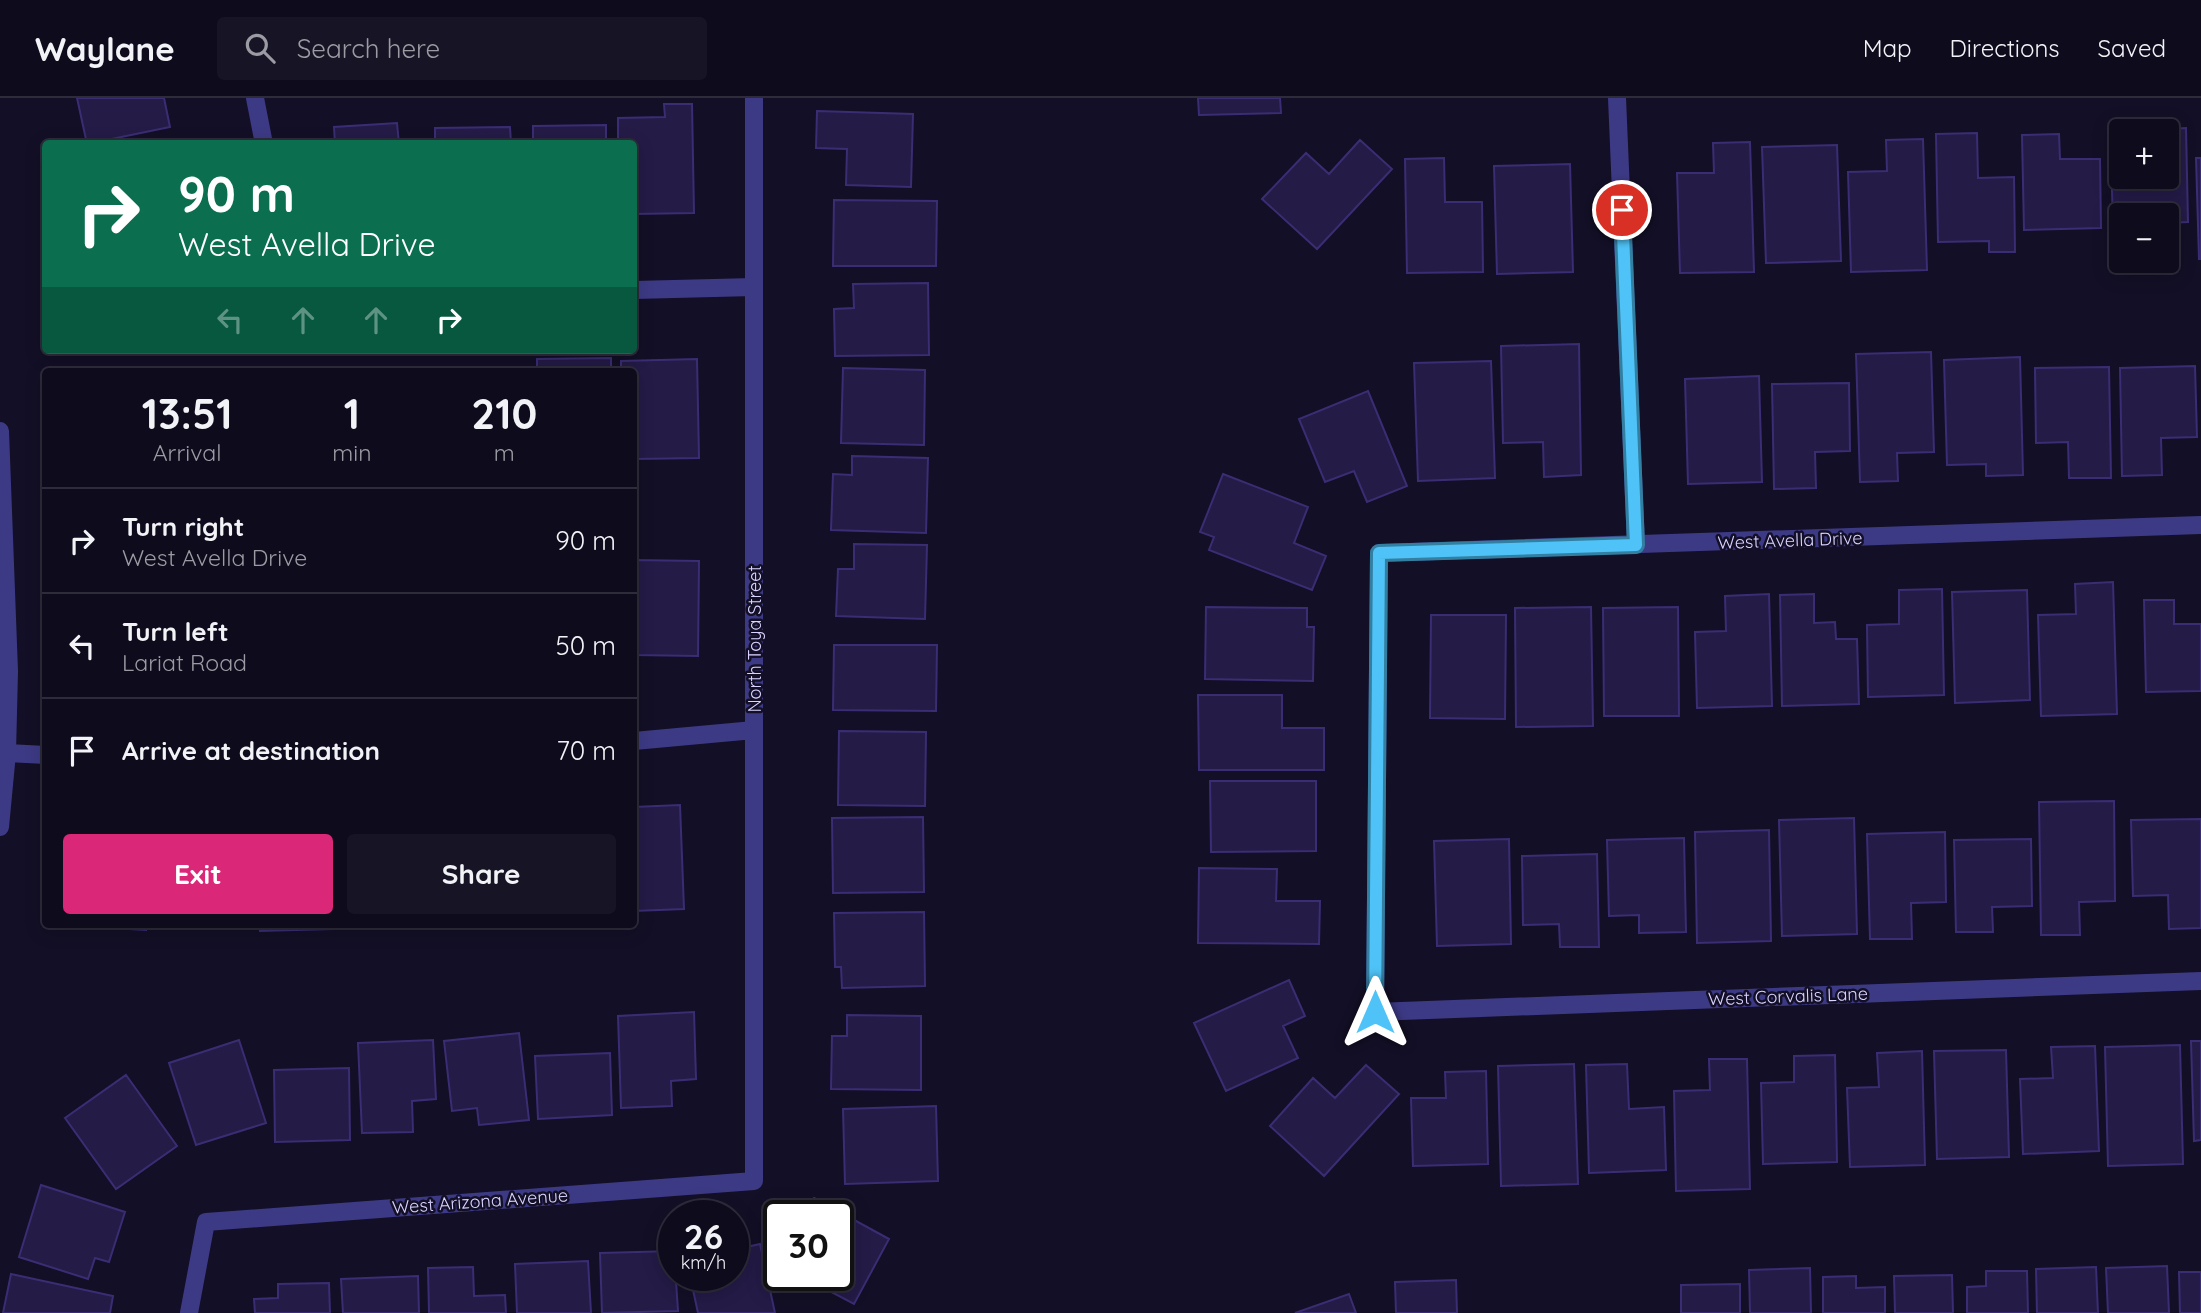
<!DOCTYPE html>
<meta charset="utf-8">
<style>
body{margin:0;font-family:Quicksand,sans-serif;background:#171425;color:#f1f3f6;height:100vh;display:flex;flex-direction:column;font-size:26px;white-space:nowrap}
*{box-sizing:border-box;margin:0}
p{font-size:23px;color:#9b9ba3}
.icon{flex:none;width:38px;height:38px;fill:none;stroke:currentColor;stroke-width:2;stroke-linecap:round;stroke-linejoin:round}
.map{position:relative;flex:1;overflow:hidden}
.details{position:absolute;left:42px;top:270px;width:595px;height:560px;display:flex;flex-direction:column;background:#0e0b1c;border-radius:7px;box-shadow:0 4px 18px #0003,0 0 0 2px #2e2b3b}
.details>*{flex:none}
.banner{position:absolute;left:42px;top:42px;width:595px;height:214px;border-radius:7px;box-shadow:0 4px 18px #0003,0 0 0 2px #2e2b3b;background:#0b6e4f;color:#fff;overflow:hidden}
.tools{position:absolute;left:2109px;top:21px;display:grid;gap:14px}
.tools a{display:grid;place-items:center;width:70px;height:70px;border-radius:7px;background:#0e0b1c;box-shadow:0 4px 18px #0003,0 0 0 2px #2e2b3b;font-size:35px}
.speed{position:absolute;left:658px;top:1102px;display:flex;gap:14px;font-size:35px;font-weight:700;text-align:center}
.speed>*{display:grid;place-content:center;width:91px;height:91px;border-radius:50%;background:#0e0b1c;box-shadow:0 4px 18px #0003,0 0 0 2px #2e2b3b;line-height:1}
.speed small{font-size:18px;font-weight:400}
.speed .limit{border:4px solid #111;border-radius:10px;background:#fff;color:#111}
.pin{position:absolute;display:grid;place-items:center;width:60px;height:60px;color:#fff;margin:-30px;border:4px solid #fff;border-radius:50%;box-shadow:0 2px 7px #0007}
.me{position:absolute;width:77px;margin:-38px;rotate:0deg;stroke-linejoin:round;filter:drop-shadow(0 0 5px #0008)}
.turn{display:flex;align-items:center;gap:24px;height:147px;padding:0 21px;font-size:32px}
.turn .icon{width:91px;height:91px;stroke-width:2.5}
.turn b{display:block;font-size:49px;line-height:60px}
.lanes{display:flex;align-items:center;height:66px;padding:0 21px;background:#0003;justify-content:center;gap:35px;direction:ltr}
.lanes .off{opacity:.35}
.eta{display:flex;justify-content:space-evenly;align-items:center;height:119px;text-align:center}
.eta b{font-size:42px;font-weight:800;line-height:49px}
.primary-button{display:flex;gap:14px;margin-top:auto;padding:14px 21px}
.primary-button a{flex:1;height:80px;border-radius:7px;background:#db2777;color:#fff;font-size:28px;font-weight:800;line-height:80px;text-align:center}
.primary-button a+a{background:#171425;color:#f1f3f6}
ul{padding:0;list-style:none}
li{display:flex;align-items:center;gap:21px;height:105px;padding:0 21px;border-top:2px solid #2e2b3b}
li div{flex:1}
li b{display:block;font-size:26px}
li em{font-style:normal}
header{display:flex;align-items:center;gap:42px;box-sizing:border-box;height:98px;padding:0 35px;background:#0e0b1c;border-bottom:2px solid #2e2b3b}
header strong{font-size:33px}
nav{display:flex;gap:38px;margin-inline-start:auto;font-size:24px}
.search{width:490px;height:63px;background:#171425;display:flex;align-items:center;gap:18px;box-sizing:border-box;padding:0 24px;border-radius:7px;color:#9b9ba3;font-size:26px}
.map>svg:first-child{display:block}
</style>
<header>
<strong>Waylane</strong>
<div class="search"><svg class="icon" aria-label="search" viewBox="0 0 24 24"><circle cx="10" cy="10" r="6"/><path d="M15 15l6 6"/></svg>Search here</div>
<nav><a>Map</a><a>Directions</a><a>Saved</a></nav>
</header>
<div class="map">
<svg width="2201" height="1215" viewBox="0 0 2201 1215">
<rect width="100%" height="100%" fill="#130f26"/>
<!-- building -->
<path fill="#241b47" stroke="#3b2d73" stroke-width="2" d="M77,0H164L170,29L87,46Z
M1198,0H1280L1281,15L1199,17Z
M664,6H692L694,115L634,116V46H618V20L665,19Z
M817,13L913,16L911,89L846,87L847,51L816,50Z
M397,25L399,46H335L334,29Z
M606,27V46H533V28Z
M510,29L511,46H435V30Z
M2186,30L2188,124L2166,125V117H2121V125L2113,126L2111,60H2121V79H2166V33L2145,32Z
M1977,35L1978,80L2014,79L2015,154H1989V143L1938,144L1936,36Z
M2059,36L2060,61H2100L2101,130L2024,132L2022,37Z
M1923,41L1927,172L1851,174L1848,74L1887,73L1886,42Z
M1360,42L1392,71L1317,151L1262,101L1306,55L1329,76Z
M1750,44L1754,174L1680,175L1677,75H1714L1713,45Z
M1837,47L1841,163L1766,165L1762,49Z
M1444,60L1445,104H1482L1483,174L1407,175L1405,61Z
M2196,60H2201V161H2199Z
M1570,66L1573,174L1497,176L1494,68Z
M834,102L937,103L936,168H833Z
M928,185L929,257L835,258L834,211L854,210L853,186Z
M1579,246L1581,377L1544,379L1543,344L1503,345L1501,248Z
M1931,254L1934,354L1897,355L1898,383L1860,384L1856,256Z
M2020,259L2023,377L1986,378V366L1947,367L1944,262Z
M611,260V273H537V261Z
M697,261L699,360L634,361V273H621V263Z
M1491,263L1495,380L1418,383L1414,265Z
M2195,268L2197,339L2161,340L2162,377L2122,378L2120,270Z
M2109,269L2111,380H2069L2068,344L2036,345L2035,270Z
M843,270L925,272L924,347L841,345Z
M455,271L527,272V273H455Z
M1759,278L1762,384L1688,386L1685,281Z
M1849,285L1850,353L1815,354L1816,390L1774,391L1772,286Z
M1368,293L1407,388L1367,404L1354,373L1325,384L1299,321Z
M852,358L928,360L926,435L831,432L833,376L852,377Z
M1223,376L1308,409L1294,445L1326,458L1312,492L1209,452L1214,439L1200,434Z
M854,446L927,447L925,521L836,518L838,471H854Z
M634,462L699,463L698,558L634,557Z
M2113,484L2117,616L2041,618L2038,517L2076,516L2075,486Z
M1942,491L1944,597L1868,599L1867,527L1899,526V492Z
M2027,492L2030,602L1955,605L1952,494Z
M1769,496L1772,608L1697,610L1695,534L1726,533L1725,498Z
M1814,496V525L1835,524L1836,541H1857L1859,606L1782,608L1780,497Z
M2144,502H2174V526H2201V593L2146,594Z
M1206,509L1307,510V529H1314L1313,583L1205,581Z
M1591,509L1593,628L1516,629L1515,510Z
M1678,509L1679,618H1604L1603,510Z
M1431,517H1506L1505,621L1430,620Z
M834,547H937L936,613L833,612Z
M1198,597H1282V630H1324V672H1199Z
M839,633L926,634L925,708L838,707Z
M1210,683H1316V753L1211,754Z
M2114,703L2115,803L2079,804L2080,837H2041L2039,704Z
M680,707L684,811L634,813V709Z
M923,719L924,794L833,795L832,720Z
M1854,720L1857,836L1782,838L1779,722Z
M2201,721V830L2169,831L2168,797L2133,798L2131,722Z
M1769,732L1771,843L1697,845L1695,734Z
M1945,734L1946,804L1911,805L1912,841H1870L1867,736Z
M1684,740L1686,834L1639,835V817L1609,818L1607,742Z
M1509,741L1511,846L1437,848L1434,743Z
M2031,741L2032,808L1992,809L1993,834H1956L1954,742Z
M1597,756L1599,849H1560L1559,826L1523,827L1522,758Z
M1199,770L1277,771L1276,803H1320L1319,846L1198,845Z
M924,814L925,888L842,890L841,869H835L834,815Z
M74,826H146V832L74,828Z
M168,826H241V831L168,830Z
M259,826H333V831L260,833Z
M351,826H416L351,829Z
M1289,882L1305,918L1283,928L1298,960L1226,993L1194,925Z
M694,914L696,981L671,983L672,1008L621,1010L618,918Z
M847,917L921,918V992L831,991L832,938H847Z
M519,935L529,1022L479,1027L477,1010L452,1013L444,943Z
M239,942L266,1025L196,1047L169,965Z
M433,942L436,1001L412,1003L413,1034L362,1035L358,945Z
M2191,943H2201V1042L2194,1043Z
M2180,947L2183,1066L2108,1068L2105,949Z
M2095,948L2099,1053L2023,1056L2020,981L2053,980L2051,949Z
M2006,952L2009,1059L1937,1061L1934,953Z
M1922,953L1925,1067L1850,1069L1847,990L1879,989L1877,955Z
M610,955L612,1017L538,1021L535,958Z
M1835,957L1837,1064L1763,1066L1761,985L1794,984V958Z
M1709,961H1747L1750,1091L1676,1093L1674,993L1710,992Z
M1574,966L1578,1086L1501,1088L1498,968Z
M1627,966L1629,1011L1664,1009L1666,1072L1589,1075L1586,967Z
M1366,967L1399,996L1324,1078L1270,1028L1313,980L1335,1000Z
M349,970L350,1042L275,1044L274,972Z
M1486,973L1488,1066L1413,1068L1411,1000H1446L1445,974Z
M126,977L177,1048L116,1091L65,1020Z
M936,1008L938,1083L845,1086L843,1011Z
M41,1087L125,1114L109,1164L95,1160L88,1181L19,1159Z
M814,1100L889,1141L854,1206L801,1178H838V1118H805Z
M760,1146L775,1215H698L690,1178H733V1152Z
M674,1153L678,1213L602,1215L600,1155Z
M588,1163L591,1215H517L515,1166Z
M2167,1168L2169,1215H2108L2106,1170Z
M473,1169L474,1198L505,1197L506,1215H429L428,1170Z
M2096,1169L2098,1215H2037L2036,1171Z
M1810,1170L1811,1215H1750L1749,1172Z
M1986,1173H2027L2028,1215H1967V1189L1986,1188Z
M2179,1174H2201V1215H2180Z
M11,1176L113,1198L110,1215H3Z
M1952,1177L1953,1215H1895L1894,1178Z
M418,1178L419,1215H343L341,1181Z
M1856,1178V1190L1885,1189V1215H1823V1179Z
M1456,1182L1457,1215H1396L1395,1184Z
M329,1185L330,1215H255L254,1201L278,1200V1186Z
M1740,1186V1215H1681V1187Z
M1349,1196L1356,1215H1295Z"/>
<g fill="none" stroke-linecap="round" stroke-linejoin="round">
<!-- street -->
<path stroke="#3d3a85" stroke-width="18" d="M255,0L264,46
M1617,0L1636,447
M634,192L754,189
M0,333L9,573L7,655L0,729
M2201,427L1379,455L1375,914L2201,883
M634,643L754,632
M7,655L46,657
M189,1215L206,1124L754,1083V0"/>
</g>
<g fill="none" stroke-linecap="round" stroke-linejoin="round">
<!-- route casing -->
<g stroke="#337fa1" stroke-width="18">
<path id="route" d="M1375,914L1379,455L1636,447L1622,112"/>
</g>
<!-- route -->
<use href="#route" stroke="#4fc3f7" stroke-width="12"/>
</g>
<g text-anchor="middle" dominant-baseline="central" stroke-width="5" stroke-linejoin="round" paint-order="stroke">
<!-- street labels -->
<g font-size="18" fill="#d9d4ff" stroke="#130f26">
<text transform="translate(1790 442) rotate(-2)">West Avella Drive</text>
<text transform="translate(754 541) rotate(-90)">North Toya Street</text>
<text transform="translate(1788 898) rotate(-2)">West Corvalis Lane</text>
<text transform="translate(480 1103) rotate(-4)">West Arizona Avenue</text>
</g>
</g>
</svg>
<div class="tools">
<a>+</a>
<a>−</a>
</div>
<div class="speed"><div>26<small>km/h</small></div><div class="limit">30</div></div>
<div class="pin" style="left:1622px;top:112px;background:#d93025"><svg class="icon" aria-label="arrive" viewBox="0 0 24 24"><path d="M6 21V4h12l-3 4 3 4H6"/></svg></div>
<svg class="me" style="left:1375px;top:914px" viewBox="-20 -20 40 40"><path d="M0-17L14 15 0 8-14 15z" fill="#4fc3f7" stroke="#fff" stroke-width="4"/></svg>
<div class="banner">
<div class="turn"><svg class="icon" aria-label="right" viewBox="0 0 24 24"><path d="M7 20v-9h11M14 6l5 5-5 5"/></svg><div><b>90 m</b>West Avella Drive</div></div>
<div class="lanes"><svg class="icon off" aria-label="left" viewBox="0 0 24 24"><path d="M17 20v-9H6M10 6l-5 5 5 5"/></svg><svg class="icon off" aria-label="ahead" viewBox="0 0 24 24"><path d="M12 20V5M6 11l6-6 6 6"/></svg><svg class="icon off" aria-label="ahead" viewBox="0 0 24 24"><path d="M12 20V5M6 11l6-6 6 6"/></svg><svg class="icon" aria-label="right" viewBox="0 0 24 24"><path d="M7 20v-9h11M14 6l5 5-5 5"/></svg></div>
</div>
<section class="details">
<div class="eta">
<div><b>13:51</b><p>Arrival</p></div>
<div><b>1</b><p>min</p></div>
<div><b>210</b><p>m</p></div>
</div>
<ul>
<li><svg class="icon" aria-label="right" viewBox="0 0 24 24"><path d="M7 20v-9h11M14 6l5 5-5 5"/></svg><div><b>Turn right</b><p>West Avella Drive</p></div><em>90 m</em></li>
<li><svg class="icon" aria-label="left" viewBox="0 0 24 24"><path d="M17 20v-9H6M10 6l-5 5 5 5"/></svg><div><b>Turn left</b><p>Lariat Road</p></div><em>50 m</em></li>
<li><svg class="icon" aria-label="arrive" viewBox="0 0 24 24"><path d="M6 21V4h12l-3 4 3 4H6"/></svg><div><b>Arrive at destination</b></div><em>70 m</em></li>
</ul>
<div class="primary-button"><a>Exit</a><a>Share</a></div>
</section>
</div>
